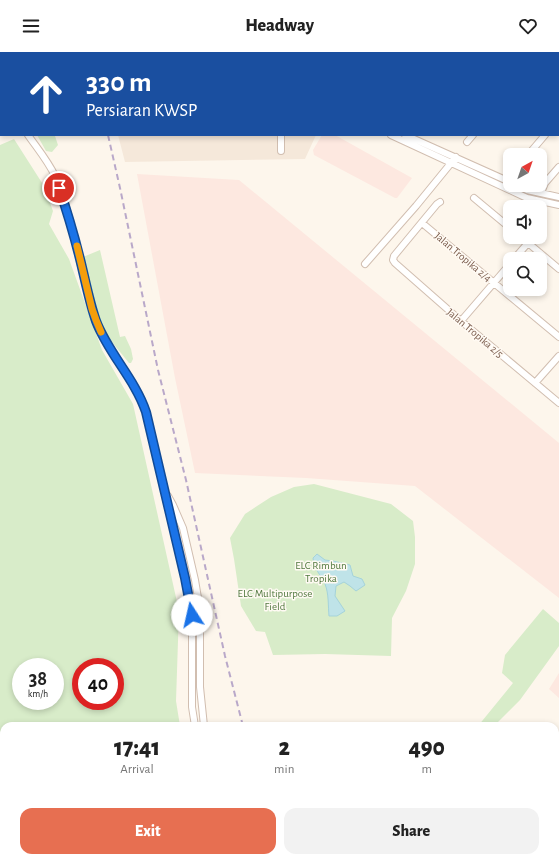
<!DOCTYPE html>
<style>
body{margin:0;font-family:"Alegreya Sans",sans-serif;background:#f2f2f2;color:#222;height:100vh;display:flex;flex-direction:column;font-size:15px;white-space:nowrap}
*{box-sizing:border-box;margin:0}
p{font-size:13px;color:#767676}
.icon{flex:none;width:22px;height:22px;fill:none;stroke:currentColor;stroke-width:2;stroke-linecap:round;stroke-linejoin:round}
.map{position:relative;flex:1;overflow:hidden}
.details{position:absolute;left:0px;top:670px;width:559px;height:140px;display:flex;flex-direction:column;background:#fff;border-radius:12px 12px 0 0;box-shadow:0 2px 6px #0003}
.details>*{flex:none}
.top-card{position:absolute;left:0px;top:0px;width:559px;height:84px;box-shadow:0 2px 6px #0003;background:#1a4fa0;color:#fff;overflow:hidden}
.needle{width:26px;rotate:40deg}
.buttons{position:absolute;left:503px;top:96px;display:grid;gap:8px}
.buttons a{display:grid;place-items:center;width:44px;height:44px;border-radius:8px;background:#fff;box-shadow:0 2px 6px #0003;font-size:20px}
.speed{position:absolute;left:12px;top:606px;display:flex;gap:8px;font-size:20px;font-weight:700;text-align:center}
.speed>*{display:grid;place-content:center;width:52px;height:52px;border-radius:50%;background:#fff;box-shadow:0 2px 6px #0003;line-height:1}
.speed small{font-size:10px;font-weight:400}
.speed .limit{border:6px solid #d22;background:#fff;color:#111}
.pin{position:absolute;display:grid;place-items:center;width:34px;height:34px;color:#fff;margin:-17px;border:2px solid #fff;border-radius:50%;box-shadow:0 1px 4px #0007}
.me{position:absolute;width:44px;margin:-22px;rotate:350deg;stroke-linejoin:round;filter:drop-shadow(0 0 3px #0008)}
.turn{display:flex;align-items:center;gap:14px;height:84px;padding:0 20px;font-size:18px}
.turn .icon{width:52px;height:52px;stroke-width:2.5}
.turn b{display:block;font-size:28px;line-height:34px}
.eta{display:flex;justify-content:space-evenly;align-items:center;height:68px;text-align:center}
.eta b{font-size:24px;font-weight:800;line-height:28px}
.action{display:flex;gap:8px;margin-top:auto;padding:8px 20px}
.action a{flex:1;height:46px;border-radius:12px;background:#e76f51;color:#fff;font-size:16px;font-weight:800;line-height:46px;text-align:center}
.action a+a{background:#f2f2f2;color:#222}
header{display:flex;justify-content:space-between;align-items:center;height:52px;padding:0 20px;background:#fff;font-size:18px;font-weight:800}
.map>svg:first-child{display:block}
</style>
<header><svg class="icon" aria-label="menu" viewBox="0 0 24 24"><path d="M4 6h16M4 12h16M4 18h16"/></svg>Headway<svg class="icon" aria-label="heart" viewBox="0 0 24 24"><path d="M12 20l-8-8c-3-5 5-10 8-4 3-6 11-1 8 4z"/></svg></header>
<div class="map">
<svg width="559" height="810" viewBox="0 0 559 810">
<rect width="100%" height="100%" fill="#fdf6ec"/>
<!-- residential -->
<path fill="#f5e8da" d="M97,0H292L291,1H97Z
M118,83H316L305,107L125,110Z"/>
<!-- commercial -->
<path fill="#fde8e0" d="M322,83H335L412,126L397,146H395L314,103L313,98Z
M137,122L239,128L559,391V546L415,434L306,426L195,421L175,326Z
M559,621V646L549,637Z"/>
<!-- education -->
<path fill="#f3e8fa" d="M284,806H408L411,810H284Z"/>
<!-- green -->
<path fill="#d8ecc9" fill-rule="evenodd" d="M37,83H58L55,84L58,93L52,100L46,99Z
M14,87L44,134L53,159L49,172L69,207L102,298L133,352L179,559L176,649L180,674H4V806H198V810H0V93ZM21,615H55V649H21ZM81,615H115V649H81Z
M100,198L120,285L125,284L131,297L133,307L131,311H129L103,279L83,205Z
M314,432L391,452L413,469L415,485V512L406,539L392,566L391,604L325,602L273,603L265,580L256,579L241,554L234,507L230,486L245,462L271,445L294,435Z
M543,557L559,571V594L520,648L494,674H478L513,631L502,621L505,603Z"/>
<!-- water -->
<path fill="#bfe3e8" stroke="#a5d3da" d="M317,502L325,508L333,509L350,513L353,524L362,527L365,533L356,539L350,534L344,530L336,534L335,544L345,559L337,564H329C328,554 329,542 325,532C320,521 314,518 313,506Z"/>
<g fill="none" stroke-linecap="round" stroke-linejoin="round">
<!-- minor casing -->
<g stroke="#d1beb0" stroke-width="8">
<path id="minor" d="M137,0V1
M240,0L243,1
M381,0L382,1
M466,0L467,1
M485,0L488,1
M29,1L30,0
M192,1V0
M300,1V0
M435,1L436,0
M459,1L460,0
M492,1L494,0
M542,1V0
M558,67L559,66
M28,83C37,96 48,109 55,124C68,155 76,192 84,226C88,240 91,255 96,269C109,301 135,327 146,360L185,526L190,555L192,577V655L195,674
M281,83V99
M391,83L527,146L559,153
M405,83L510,130
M467,90L473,83
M528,103L545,83
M516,133L527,138L559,145
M541,141L545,131L559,115
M474,146L510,176
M440,150L437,152L394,204L393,208L395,211L461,269L559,351
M422,171L559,285
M521,185L559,217
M514,207L528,191
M365,212L416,154L456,105
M461,269L510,212
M535,331L559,304
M168,444L173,453L183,476L195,528L200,558V635L204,674
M208,806V810
M429,806L432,810
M442,806L444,810
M243,810V806"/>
</g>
<!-- minor -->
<use href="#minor" stroke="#fff" stroke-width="6"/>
<!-- rail -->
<path stroke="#b9a8c9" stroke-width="2" stroke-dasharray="6 4" stroke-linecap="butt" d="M87,0V1
M108,83L120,136L158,318L186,428L225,604L243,674
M258,806L259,810"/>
</g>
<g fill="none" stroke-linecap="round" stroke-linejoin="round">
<!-- route casing -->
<g stroke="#114b97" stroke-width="10">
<path id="route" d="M59,136C67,159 74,183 80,207C85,227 89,249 96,269C108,301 135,327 146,360L185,526L192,563"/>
</g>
<!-- route -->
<use href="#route" stroke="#1a73e8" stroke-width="7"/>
<!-- slow -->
<path stroke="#f59e0b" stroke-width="7" d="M77,194L92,257L96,268L101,280"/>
</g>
<g text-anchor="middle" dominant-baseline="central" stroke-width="3" stroke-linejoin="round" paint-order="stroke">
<!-- street labels -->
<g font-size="11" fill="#7a5c4d" stroke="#fffaf3">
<text transform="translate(463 205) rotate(40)">Jalan Tropika 2/4</text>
<text transform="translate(475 281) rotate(40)">Jalan Tropika 2/5</text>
</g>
<!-- park labels -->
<g font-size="11" fill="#537a41" stroke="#fffaf3">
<text x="321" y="513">ELC Rimbun<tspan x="321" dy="13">Tropika</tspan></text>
<text x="275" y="541">ELC Multipurpose<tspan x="275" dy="13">Field</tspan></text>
</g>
</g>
</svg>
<div class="buttons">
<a><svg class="needle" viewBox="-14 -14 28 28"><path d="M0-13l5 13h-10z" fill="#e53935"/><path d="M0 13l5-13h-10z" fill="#767676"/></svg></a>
<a><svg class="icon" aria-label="sound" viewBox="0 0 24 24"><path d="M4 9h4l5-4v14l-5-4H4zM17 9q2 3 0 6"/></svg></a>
<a><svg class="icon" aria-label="search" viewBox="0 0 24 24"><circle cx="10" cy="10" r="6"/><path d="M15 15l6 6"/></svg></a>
</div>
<div class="speed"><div>38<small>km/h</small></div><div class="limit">40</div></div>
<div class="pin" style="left:59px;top:136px;background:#d93025"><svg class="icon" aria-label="arrive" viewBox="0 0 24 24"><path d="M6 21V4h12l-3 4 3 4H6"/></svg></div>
<svg class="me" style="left:192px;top:563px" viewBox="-20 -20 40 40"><circle r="19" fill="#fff"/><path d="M0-13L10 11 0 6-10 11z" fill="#1a73e8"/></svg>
<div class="top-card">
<div class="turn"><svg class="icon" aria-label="ahead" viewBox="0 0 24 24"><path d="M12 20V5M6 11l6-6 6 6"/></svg><div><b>330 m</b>Persiaran KWSP</div></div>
</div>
<section class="details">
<div class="eta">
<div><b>17:41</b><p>Arrival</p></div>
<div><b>2</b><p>min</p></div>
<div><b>490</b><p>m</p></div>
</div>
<div class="action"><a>Exit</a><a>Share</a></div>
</section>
</div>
